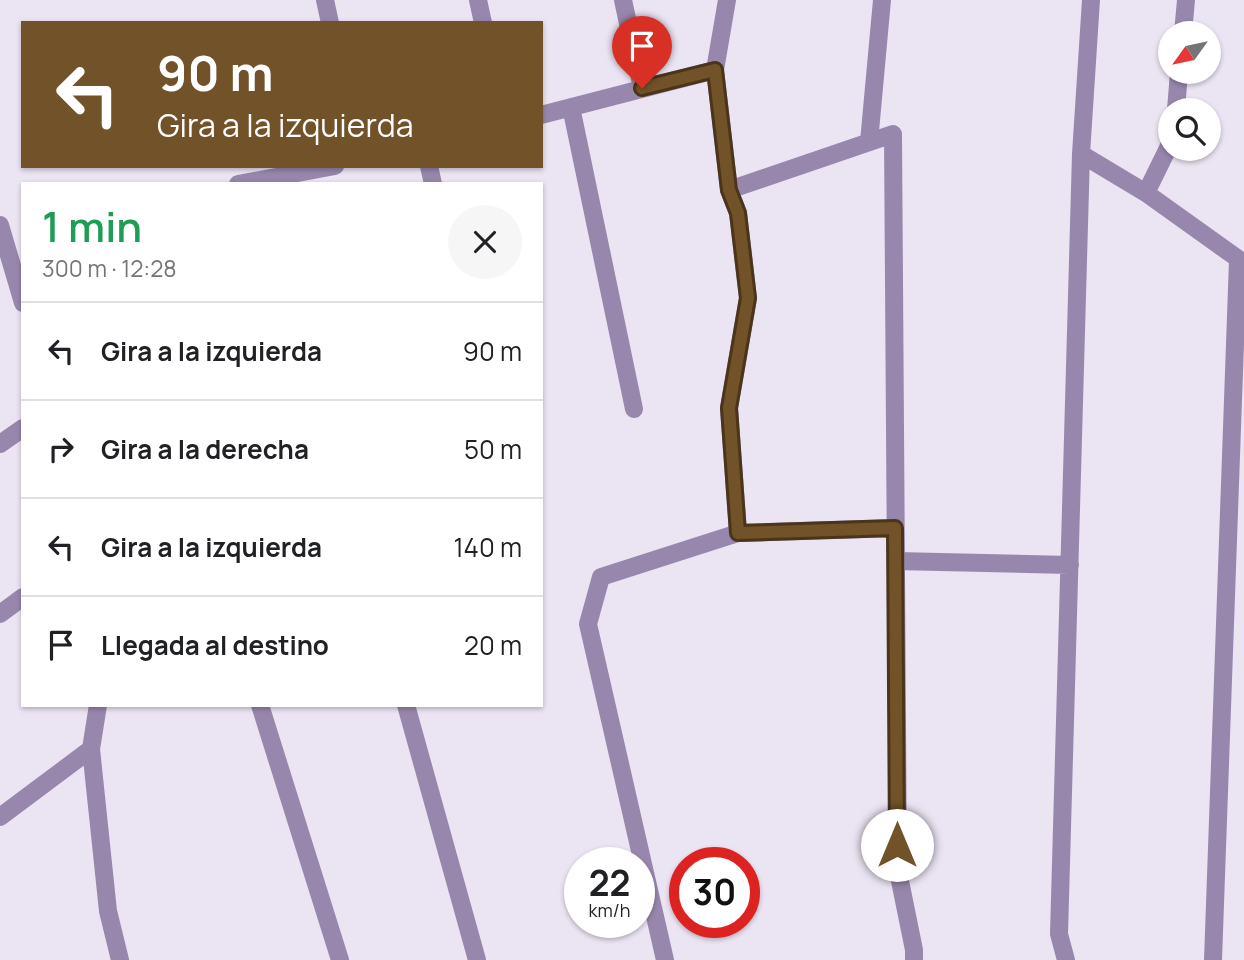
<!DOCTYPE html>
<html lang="es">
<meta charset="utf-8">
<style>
body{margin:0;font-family:Manrope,sans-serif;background:#f6f6f6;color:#202124;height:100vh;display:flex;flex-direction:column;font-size:26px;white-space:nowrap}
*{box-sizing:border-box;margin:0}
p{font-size:23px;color:#757577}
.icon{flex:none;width:38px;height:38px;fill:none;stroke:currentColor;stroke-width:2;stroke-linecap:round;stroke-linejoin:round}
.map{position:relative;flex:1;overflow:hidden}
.drawer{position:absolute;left:21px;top:182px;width:522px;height:525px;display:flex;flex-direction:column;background:#fff;border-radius:0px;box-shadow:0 2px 5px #0004}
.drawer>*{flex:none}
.top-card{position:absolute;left:21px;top:21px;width:522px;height:147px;border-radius:0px;box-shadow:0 2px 5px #0004;background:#725228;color:#fff;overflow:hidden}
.needle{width:46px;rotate:237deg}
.controls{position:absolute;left:1158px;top:21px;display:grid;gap:14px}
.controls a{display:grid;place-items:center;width:63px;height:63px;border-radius:50%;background:#fff;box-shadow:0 2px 5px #0004;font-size:35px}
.speed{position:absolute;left:564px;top:847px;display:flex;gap:14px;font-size:35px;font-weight:700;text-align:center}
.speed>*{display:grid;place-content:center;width:91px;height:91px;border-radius:50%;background:#fff;box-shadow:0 2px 5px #0004;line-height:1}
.speed small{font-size:18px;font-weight:400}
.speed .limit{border:10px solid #d22;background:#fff;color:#111}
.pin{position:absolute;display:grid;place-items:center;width:60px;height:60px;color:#fff;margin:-72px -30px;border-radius:50% 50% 50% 0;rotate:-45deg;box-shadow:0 0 7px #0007}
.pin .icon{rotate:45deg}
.me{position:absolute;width:77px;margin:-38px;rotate:0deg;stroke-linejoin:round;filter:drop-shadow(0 0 5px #0008)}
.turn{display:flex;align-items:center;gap:24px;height:147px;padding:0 21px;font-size:32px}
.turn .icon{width:91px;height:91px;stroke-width:2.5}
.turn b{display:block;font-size:49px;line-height:60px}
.round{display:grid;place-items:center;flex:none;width:74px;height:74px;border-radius:37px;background:#f6f6f6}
.summary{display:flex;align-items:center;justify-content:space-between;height:119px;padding:0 21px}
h1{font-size:42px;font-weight:600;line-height:52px;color:#1e9e55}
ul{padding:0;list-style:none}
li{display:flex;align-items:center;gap:21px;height:98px;padding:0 21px;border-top:2px solid #e0e0e0}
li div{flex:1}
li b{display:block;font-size:26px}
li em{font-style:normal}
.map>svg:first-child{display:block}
</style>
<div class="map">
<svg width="1244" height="960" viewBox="0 0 1244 960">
<rect width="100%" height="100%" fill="#ebe4f3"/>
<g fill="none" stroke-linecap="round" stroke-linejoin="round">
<!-- minor -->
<path stroke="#9887ac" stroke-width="18" d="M325,0L330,23
M478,0L483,23
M623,0L642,88
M727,0L715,70L729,190L738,213L748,298L729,408L738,533
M1183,33L1186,0
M571,107L634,409
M1176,110L1179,72
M541,115L715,70
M869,142L882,0
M1081,154L1146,193L1244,263
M429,166L433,184
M238,184L335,166
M729,190L893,134L898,871L914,950V960
M1146,193L1171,142
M0,225L23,303
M0,444L23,428
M896,561L1070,565
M0,614L23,597
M98,705L91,749L108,911L120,960
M260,705L340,960
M406,705L477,960
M0,817L91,749
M665,960L588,624L601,577L738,533L895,528
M1066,960L1059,934L1081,154L1091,0
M1213,960L1238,260"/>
</g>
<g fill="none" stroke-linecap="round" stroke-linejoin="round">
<!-- route casing -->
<g stroke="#4a351a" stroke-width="18">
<path id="route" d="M642,88L715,70L729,190L738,213L748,298L729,408L738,533L895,528L897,845"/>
</g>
<!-- route -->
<use href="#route" stroke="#725228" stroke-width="12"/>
</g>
</svg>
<div class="controls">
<a><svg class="needle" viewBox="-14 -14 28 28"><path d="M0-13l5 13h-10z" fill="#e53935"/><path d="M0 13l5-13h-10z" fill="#757577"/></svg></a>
<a><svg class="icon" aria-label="search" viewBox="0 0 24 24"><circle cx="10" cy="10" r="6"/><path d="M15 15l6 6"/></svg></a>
</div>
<div class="speed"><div>22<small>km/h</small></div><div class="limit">30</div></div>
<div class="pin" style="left:642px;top:88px;background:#d93025"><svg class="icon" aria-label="arrive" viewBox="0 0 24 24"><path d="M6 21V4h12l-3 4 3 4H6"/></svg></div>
<svg class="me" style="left:897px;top:845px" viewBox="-20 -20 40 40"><circle r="19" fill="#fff"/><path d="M0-13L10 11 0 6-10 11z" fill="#725228"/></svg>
<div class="top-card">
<div class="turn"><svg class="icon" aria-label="left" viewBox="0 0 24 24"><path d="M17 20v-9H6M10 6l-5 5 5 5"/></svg><div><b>90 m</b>Gira a la izquierda</div></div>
</div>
<section class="drawer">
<div class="summary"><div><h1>1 min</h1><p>300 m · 12:28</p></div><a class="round"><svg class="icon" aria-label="close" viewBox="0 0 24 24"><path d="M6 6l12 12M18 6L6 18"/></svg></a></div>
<ul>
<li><svg class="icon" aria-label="left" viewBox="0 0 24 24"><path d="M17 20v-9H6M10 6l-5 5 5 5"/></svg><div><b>Gira a la izquierda</b></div><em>90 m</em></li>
<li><svg class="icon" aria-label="right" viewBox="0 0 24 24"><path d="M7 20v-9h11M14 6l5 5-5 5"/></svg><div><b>Gira a la derecha</b></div><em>50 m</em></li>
<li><svg class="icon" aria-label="left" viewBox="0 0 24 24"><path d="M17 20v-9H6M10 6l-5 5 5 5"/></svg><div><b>Gira a la izquierda</b></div><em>140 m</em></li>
<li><svg class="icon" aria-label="arrive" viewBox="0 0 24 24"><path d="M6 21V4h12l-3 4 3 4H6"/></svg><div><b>Llegada al destino</b></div><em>20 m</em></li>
</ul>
</section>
</div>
